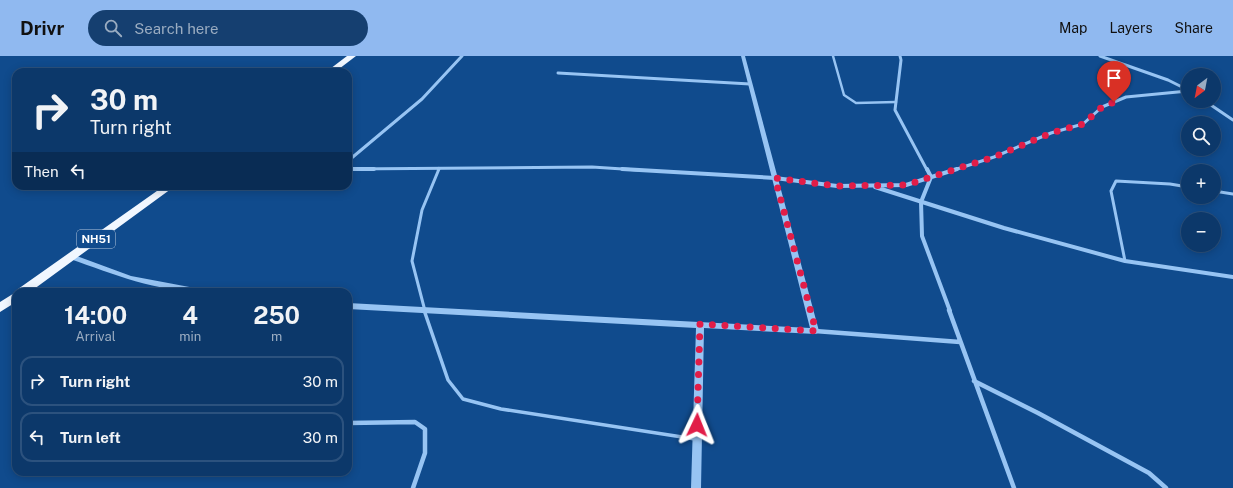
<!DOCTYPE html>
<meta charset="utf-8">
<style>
body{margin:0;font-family:"Public Sans",sans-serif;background:#153f70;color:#f1f3f6;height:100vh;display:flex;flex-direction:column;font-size:15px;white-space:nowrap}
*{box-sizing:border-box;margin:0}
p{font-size:13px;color:#9aacc1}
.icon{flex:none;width:22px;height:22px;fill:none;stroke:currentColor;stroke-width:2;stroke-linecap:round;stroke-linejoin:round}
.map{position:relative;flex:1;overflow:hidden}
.sheet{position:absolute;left:12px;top:232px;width:340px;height:188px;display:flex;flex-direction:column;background:#0c386a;border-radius:12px;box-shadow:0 2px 10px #0003,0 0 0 1px #2c527e}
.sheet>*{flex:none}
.top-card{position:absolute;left:12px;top:12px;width:340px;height:122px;border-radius:12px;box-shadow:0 2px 10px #0003,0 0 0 1px #2c527e;background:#0c386a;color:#f1f3f6;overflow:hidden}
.needle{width:26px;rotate:212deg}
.fabs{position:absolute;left:1181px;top:12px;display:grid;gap:8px}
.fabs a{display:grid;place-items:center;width:40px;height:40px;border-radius:50%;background:#0c386a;box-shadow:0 2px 10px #0003,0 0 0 1px #2c527e;font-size:20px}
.pin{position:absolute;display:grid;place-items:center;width:34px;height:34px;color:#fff;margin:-41px -17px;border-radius:50% 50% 50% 0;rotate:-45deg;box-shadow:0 0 4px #0007}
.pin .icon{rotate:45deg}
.me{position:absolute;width:44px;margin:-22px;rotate:2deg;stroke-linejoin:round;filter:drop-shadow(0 0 3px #0008)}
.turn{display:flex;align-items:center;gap:14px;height:84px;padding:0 12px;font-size:18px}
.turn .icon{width:52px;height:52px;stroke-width:2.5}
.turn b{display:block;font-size:28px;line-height:34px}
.then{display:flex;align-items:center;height:38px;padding:0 12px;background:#0003;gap:8px;font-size:15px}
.eta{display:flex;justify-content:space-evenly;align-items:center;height:68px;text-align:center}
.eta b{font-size:24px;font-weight:700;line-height:28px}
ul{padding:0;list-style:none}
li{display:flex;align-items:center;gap:12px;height:50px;margin:0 8px 6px;padding:0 4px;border:2px solid #2c527e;border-radius:12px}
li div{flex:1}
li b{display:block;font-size:15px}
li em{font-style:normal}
header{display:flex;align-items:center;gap:24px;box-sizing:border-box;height:56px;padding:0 20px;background:#90b9f0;color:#111}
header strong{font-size:19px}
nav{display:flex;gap:22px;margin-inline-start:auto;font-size:14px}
.search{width:280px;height:36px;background:#153f70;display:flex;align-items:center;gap:10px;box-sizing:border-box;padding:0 14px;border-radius:22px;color:#9aacc1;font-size:15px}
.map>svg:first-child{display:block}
</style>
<header>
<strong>Drivr</strong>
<div class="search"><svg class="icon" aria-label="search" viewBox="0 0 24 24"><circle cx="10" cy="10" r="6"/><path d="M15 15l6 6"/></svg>Search here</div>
<nav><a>Map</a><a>Layers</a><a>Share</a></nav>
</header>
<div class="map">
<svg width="1233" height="432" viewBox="0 0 1233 432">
<rect width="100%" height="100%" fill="#104b8d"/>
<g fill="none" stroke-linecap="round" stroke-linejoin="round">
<!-- service-far2 -->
<path stroke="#97c4f3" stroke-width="2.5" d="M833,0L844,39L856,47L896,46
M438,114L439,112"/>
<!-- service-far1 -->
<path stroke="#97c4f3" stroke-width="3" d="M1214,135L1233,138
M1125,205L1111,135L1116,125L1170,128L1188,131
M425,255L412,205L422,154L439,113"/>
<!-- service -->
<path stroke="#97c4f3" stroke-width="3.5" d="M424,254L448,324L463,343L501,353L695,383"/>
<!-- minor-far2 -->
<path stroke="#97c4f3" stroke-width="3" d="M900,0L901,4L895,54L927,114
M1100,0L1168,24L1188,34
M558,17L750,28
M1205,45L1233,64
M348,105L422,43L462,0
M348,113L592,111L638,114
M954,114L994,101L1051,77L1083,68L1102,51L1126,41L1188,35"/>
<!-- minor-far1 -->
<path stroke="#97c4f3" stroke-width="4" d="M348,113H374
M622,113L775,122L837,130L906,129L957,113
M927,113L931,121L921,146L922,180L950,255
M875,131L1004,172L1125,205L1233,221"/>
<!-- minor -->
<path stroke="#97c4f3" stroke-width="4.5" d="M949,254L1014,432
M815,275L960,286
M974,325L1038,357L1149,417L1166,432
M348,367L415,366L425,373V397L413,432"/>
<!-- tertiary -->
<path fill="#97c4f3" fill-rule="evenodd" d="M741,0H745L819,275L818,277L815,278L704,272L701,432H691L696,272L348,253V247L810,272Z
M70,199H74L131,220L200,233L203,234L204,236C157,236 113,218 70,203L69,201Z"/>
<!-- trunk -->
<path fill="#f1f7ff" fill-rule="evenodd" d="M347,0H356L335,16H326Z
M164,130H175L30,236H16V246L0,256V246L16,236L18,233Z"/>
</g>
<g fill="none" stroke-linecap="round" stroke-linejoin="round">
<!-- route -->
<path stroke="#e11d48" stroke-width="7" stroke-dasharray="0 12.6" d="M697,369L700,268L816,275L775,122L837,130L906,129L994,101L1051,77L1083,68L1102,51L1114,46"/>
</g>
<g text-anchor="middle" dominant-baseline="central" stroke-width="4" stroke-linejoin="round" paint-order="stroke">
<!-- shield labels -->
<rect fill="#104b8d" stroke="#b7c9dd" stroke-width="1" x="77" y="174" width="38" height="18" rx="3"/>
<g font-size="11" font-weight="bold" fill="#fff">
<text x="96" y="183">NH51</text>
</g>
</g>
</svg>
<div class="fabs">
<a><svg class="needle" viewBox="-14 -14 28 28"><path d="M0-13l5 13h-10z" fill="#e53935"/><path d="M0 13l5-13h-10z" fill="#9aacc1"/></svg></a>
<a><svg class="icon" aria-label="search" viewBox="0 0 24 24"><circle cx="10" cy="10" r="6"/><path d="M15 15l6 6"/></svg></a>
<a>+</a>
<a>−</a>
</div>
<div class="pin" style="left:1114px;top:46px;background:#d93025"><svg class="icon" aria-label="arrive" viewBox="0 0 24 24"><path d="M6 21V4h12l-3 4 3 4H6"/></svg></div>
<svg class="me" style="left:697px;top:369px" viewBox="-20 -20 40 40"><path d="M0-17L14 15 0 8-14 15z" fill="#e11d48" stroke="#fff" stroke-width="4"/></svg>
<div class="top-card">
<div class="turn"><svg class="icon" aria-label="right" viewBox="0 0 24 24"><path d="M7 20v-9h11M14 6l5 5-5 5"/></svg><div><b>30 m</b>Turn right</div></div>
<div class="then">Then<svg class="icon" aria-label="left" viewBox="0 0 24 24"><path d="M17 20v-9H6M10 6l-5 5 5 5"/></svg></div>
</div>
<section class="sheet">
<div class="eta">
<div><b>14:00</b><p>Arrival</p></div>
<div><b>4</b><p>min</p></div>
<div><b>250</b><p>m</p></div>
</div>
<ul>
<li><svg class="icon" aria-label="right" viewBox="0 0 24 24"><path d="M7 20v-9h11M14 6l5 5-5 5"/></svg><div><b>Turn right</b></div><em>30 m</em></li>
<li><svg class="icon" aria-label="left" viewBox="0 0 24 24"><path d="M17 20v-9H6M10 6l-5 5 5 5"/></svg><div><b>Turn left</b></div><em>30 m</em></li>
</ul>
</section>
</div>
